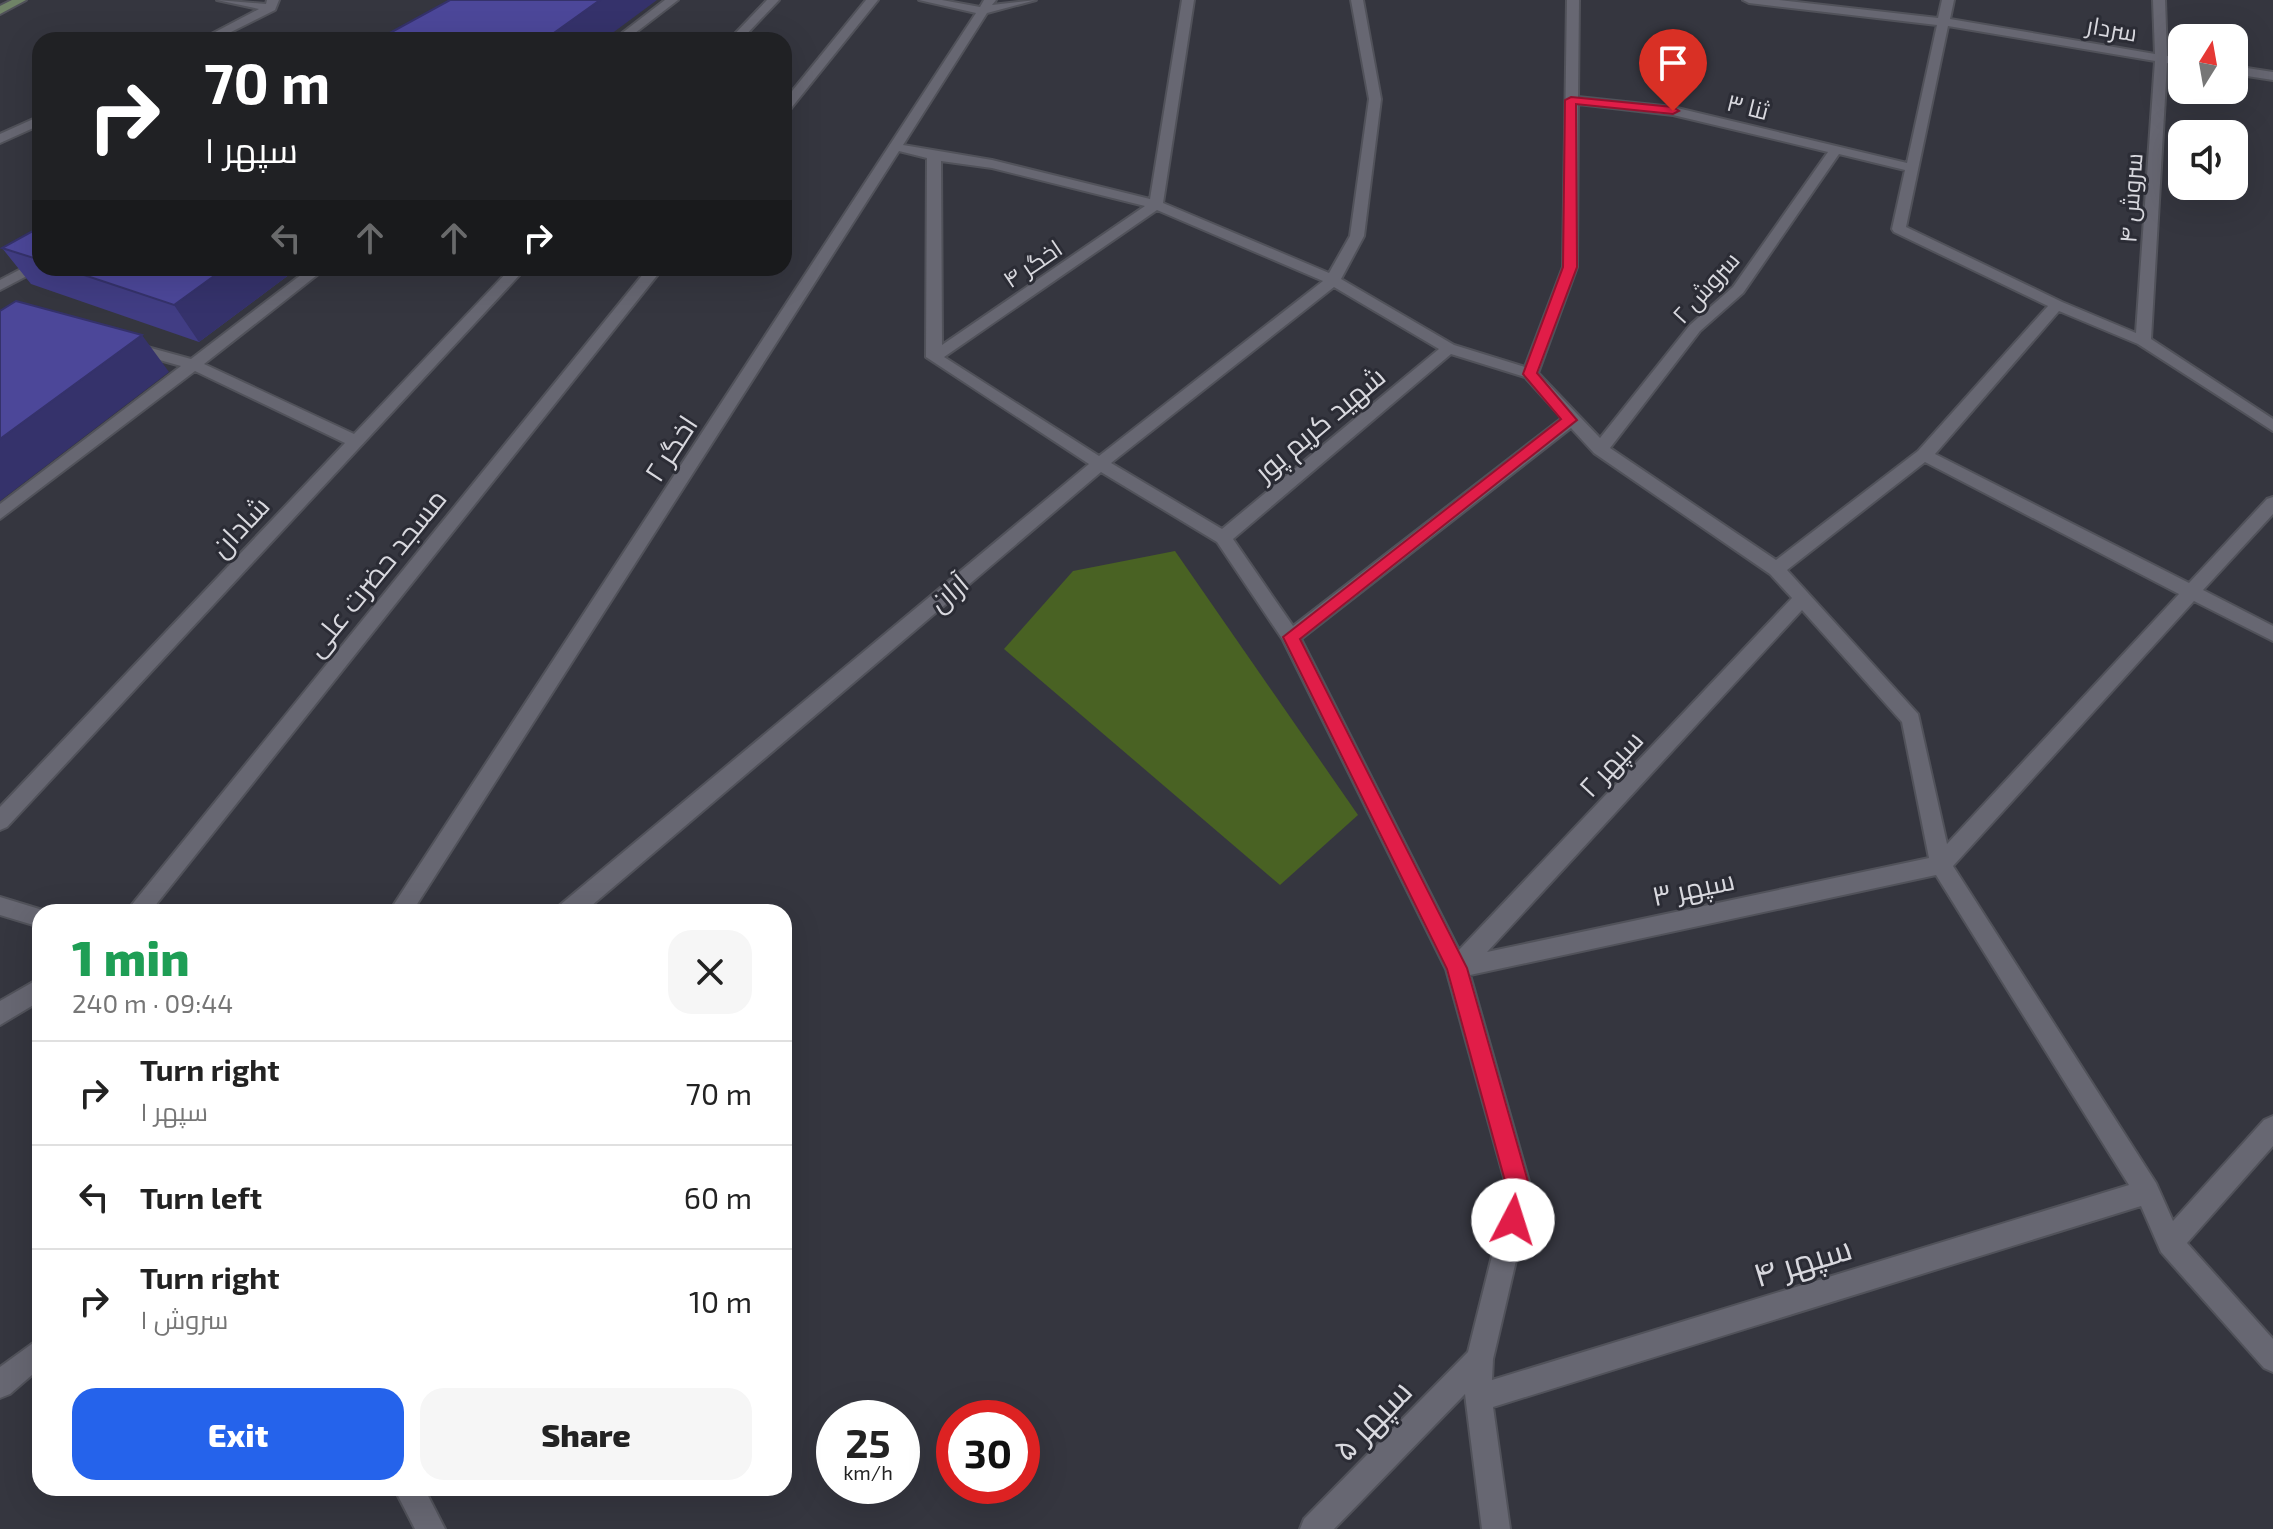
<!DOCTYPE html>
<meta charset="utf-8">
<style>
body{margin:0;font-family:"Exo 2",Cairo,sans-serif;background:#f6f6f6;color:#222;height:100vh;display:flex;flex-direction:column;font-size:30px;white-space:nowrap}
*{box-sizing:border-box;margin:0}
p{font-size:26px;color:#767676}
.icon{flex:none;width:44px;height:44px;fill:none;stroke:currentColor;stroke-width:2;stroke-linecap:round;stroke-linejoin:round}
.map{position:relative;flex:1;overflow:hidden}
.panel{position:absolute;left:32px;top:904px;width:760px;height:592px;display:flex;flex-direction:column;background:#fff;border-radius:24px;box-shadow:0 8px 32px #0002}
.panel>*{flex:none}
.top-card{position:absolute;left:32px;top:32px;width:760px;height:244px;border-radius:24px;box-shadow:0 8px 32px #0002;background:#202124;color:#fff;overflow:hidden}
.needle{width:52px;rotate:11deg}
.controls{position:absolute;left:2168px;top:24px;display:grid;gap:16px}
.controls a{display:grid;place-items:center;width:80px;height:80px;border-radius:16px;background:#fff;box-shadow:0 8px 32px #0002;font-size:40px}
.speed{position:absolute;left:816px;top:1400px;display:flex;gap:16px;font-size:40px;font-weight:700;text-align:center}
.speed>*{display:grid;place-content:center;width:104px;height:104px;border-radius:50%;background:#fff;box-shadow:0 8px 32px #0002;line-height:1}
.speed small{font-size:20px;font-weight:400}
.speed .limit{border:12px solid #d22;background:#fff;color:#111}
.pin{position:absolute;display:grid;place-items:center;width:68px;height:68px;color:#fff;margin:-82px -34px;border-radius:50% 50% 50% 0;rotate:-45deg;box-shadow:0 0 8px #0007}
.pin .icon{rotate:45deg}
.me{position:absolute;width:88px;margin:-44px;rotate:5deg;stroke-linejoin:round;filter:drop-shadow(0 0 6px #0008)}
.turn{display:flex;align-items:center;gap:28px;height:168px;padding:0 40px;font-size:36px}
.turn .icon{width:104px;height:104px;stroke-width:2.5}
.turn b{display:block;font-size:56px;line-height:68px}
.lanes{display:flex;align-items:center;height:76px;padding:0 40px;background:#0003;justify-content:center;gap:40px;direction:ltr}
.lanes .off{opacity:.35}
.round{display:grid;place-items:center;flex:none;width:84px;height:84px;border-radius:24px;background:#f6f6f6}
.head{display:flex;align-items:center;justify-content:space-between;height:136px;padding:0 40px}
h1{font-size:48px;font-weight:800;line-height:60px;color:#1e9e55}
.cta{display:flex;gap:16px;margin-top:auto;padding:16px 40px}
.cta a{flex:1;height:92px;border-radius:24px;background:#2563eb;color:#fff;font-size:32px;font-weight:800;line-height:92px;text-align:center}
.cta a+a{background:#f6f6f6;color:#222}
ul{padding:0;list-style:none}
li{display:flex;align-items:center;gap:24px;height:104px;padding:0 40px;border-top:2px solid #e0e0e0}
li div{flex:1}
li b{display:block;font-size:30px}
li em{font-style:normal}
.map>svg:first-child{display:block}
</style>
<div class="map">
<svg width="2273" height="1529" viewBox="0 0 2273 1529">
<rect width="100%" height="100%" fill="#35363f"/>
<!-- green -->
<path fill="#496223" d="M1175,551L1358,815L1280,885L1004,649L1073,571Z"/>
<g fill="none" stroke-linecap="round" stroke-linejoin="round">
<!-- minor casing -->
<g stroke="#51525a" stroke-width="4">
<path id="minor" d="M217,0L266,4L267,0H279L275,10L215,40H200L259,9Z
M665,0H678L626,40H613Z
M767,0H779L741,40H729Z
M866,0H878L788,112L784,113V101Z
M919,0H942L980,7L984,0H996L992,5L1036,0L987,13L903,145L992,160L1150,199L1182,0H1194L1163,203L1329,273L1350,236L1369,99L1351,0H1363L1381,99L1364,236L1341,279L1454,345L1525,367L1563,267L1567,0H1579L1578,97L1673,107L1907,163L1937,25L1749,3L1743,0H1779L1938,18L1942,0H1954L1950,19L2155,54L2153,0H2165L2167,56L2182,58V66L2167,63L2151,339L2273,419V431L2138,344L2059,311L1935,454L2189,583L2267,499L2273,497V514L2203,590L2273,626V641L2194,601L1953,866L2156,1183L2173,1221L2264,1120L2273,1116V1146L2187,1243L2273,1339V1372L2264,1368L2161,1252L2141,1206L1493,1407L1510,1529H1482L1465,1394L1334,1529H1300L1304,1519L1468,1352L1508,1192L1446,969L1283,640L1217,542L1101,472L584,912H557L560,905L1089,464L926,357L927,158L899,151L412,912H389L976,13ZM1948,26L2155,61L2136,333L2062,302L1906,227ZM1578,104L1673,115L1828,152L1733,287L1690,325L1600,438L1538,373L1577,267ZM1839,154L1905,170L1892,229L1894,232L2048,306L1918,451L1776,560L1610,448L1700,331L1743,293ZM941,161L992,168L1145,206L942,345ZM1157,210L1323,281L1099,456L944,357ZM1334,287L1439,349L1222,529L1111,463ZM1451,354L1525,377L1562,418L1293,626L1233,539ZM1571,428L1594,453L1770,574L1792,598L1459,950L1301,639ZM1925,462L2179,594L1947,844L1918,714L1787,570ZM1802,610L1902,722L1929,858L1487,952ZM1936,875L2129,1185L1492,1380L1493,1359L1532,1192L1470,975Z
M2234,66L2273,72V80L2234,74Z
M40,116V125L0,143V134Z
M40,259L42,268L0,290V280Z
M310,268H326L204,364L354,434L511,268H526L7,827L0,830V807L345,443L195,371L0,519V504L181,366L124,350V344L129,342L191,359Z
M648,268H663L150,912H126Z
M0,897L49,912H40V927L0,915Z
M40,978V1001L0,1025V1001Z
M40,1338V1368L10,1394L0,1398V1367Z
M394,1488H424L445,1529H415Z"/>
</g>
<!-- secondary casing -->
<g stroke="#51525a" stroke-width="4">
<path id="secondary" d="M12,0H26L0,14V6Z"/>
</g>
<!-- minor -->
<use href="#minor" fill="#676772" fill-rule="evenodd"/>
<!-- secondary -->
<use href="#secondary" fill="#708467" fill-rule="evenodd"/>
</g>
<!-- wall -->
<path fill="#413d84" d="M40,227V268H298L199,342L31,284L2,248Z"/>
<!-- shaded-wall -->
<path fill="#35326b" d="M600,0H657L603,40H544Z
M225,268H298L199,342L174,305Z
M142,335L169,372L0,501V439Z"/>
<!-- building -->
<path fill="#4c4799" stroke="#35326b" stroke-width="2" d="M450,0H600L544,40H377Z
M40,227V260L2,248Z
M63,268H225L174,305Z
M16,301L142,335L0,439V311Z"/>
<!-- route -->
<path fill="#e11d48" stroke="#92132f" stroke-width="2" d="M1571,97L1673,107L1679,111L1673,114L1576,104L1577,267L1537,373L1577,420L1300,639L1467,968L1531,1192L1521,1228L1513,1231L1505,1228L1502,1220L1508,1192L1447,969L1283,637L1561,419L1523,374L1563,267L1565,100Z"/>
<g text-anchor="middle" dominant-baseline="central" stroke-width="6" stroke-linejoin="round" paint-order="stroke">
<!-- far-street labels -->
<g font-size="24" fill="#d8d8de" stroke="#2b2c35">
<text transform="translate(2112 28) rotate(10)">سردار</text>
<text transform="translate(1748 106) rotate(14)">ثنا ۳</text>
<text transform="translate(2130 198) rotate(-86)">سروش ۴</text>
<text transform="translate(1032 263) rotate(-34)">اخگر ۴</text>
<text transform="translate(1705 287) rotate(-48)">سروش ۲</text>
</g>
<!-- street labels -->
<g font-size="28" fill="#d8d8de" stroke="#2b2c35">
<text transform="translate(1319 423) rotate(-40)">شهید کریم پور</text>
<text transform="translate(670 448) rotate(-57)">اخگر ۲</text>
<text transform="translate(239 526) rotate(-47)">شادان</text>
<text transform="translate(375 572) rotate(-51)">مسجد حضرت علی</text>
<text transform="translate(948 592) rotate(-40)">آران</text>
<text transform="translate(1610 763) rotate(-47)">سپهر ۲</text>
<text transform="translate(1693 887) rotate(-12)">سپهر ۳</text>
</g>
<!-- near-street labels -->
<g font-size="34" fill="#d8d8de" stroke="#2b2c35">
<text transform="translate(1802 1260) rotate(-17)">سپهر ۴</text>
<text transform="translate(1371 1419) rotate(-46)">سپهر ۵</text>
</g>
</g>
</svg>
<div class="controls">
<a><svg class="needle" viewBox="-14 -14 28 28"><path d="M0-13l5 13h-10z" fill="#e53935"/><path d="M0 13l5-13h-10z" fill="#767676"/></svg></a>
<a><svg class="icon" aria-label="sound" viewBox="0 0 24 24"><path d="M4 9h4l5-4v14l-5-4H4zM17 9q2 3 0 6"/></svg></a>
</div>
<div class="speed"><div>25<small>km/h</small></div><div class="limit">30</div></div>
<div class="pin" style="left:1673px;top:111px;background:#d93025"><svg class="icon" aria-label="arrive" viewBox="0 0 24 24"><path d="M6 21V4h12l-3 4 3 4H6"/></svg></div>
<svg class="me" style="left:1513px;top:1220px" viewBox="-20 -20 40 40"><circle r="19" fill="#fff"/><path d="M0-13L10 11 0 6-10 11z" fill="#e11d48"/></svg>
<div class="top-card">
<div class="turn"><svg class="icon" aria-label="right" viewBox="0 0 24 24"><path d="M7 20v-9h11M14 6l5 5-5 5"/></svg><div><b>70 m</b>سپهر ۱</div></div>
<div class="lanes"><svg class="icon off" aria-label="left" viewBox="0 0 24 24"><path d="M17 20v-9H6M10 6l-5 5 5 5"/></svg><svg class="icon off" aria-label="ahead" viewBox="0 0 24 24"><path d="M12 20V5M6 11l6-6 6 6"/></svg><svg class="icon off" aria-label="ahead" viewBox="0 0 24 24"><path d="M12 20V5M6 11l6-6 6 6"/></svg><svg class="icon" aria-label="right" viewBox="0 0 24 24"><path d="M7 20v-9h11M14 6l5 5-5 5"/></svg></div>
</div>
<section class="panel">
<div class="head"><div><h1>1 min</h1><p>240 m · 09:44</p></div><a class="round"><svg class="icon" aria-label="close" viewBox="0 0 24 24"><path d="M6 6l12 12M18 6L6 18"/></svg></a></div>
<ul>
<li><svg class="icon" aria-label="right" viewBox="0 0 24 24"><path d="M7 20v-9h11M14 6l5 5-5 5"/></svg><div><b>Turn right</b><p>سپهر ۱</p></div><em>70 m</em></li>
<li><svg class="icon" aria-label="left" viewBox="0 0 24 24"><path d="M17 20v-9H6M10 6l-5 5 5 5"/></svg><div><b>Turn left</b></div><em>60 m</em></li>
<li><svg class="icon" aria-label="right" viewBox="0 0 24 24"><path d="M7 20v-9h11M14 6l5 5-5 5"/></svg><div><b>Turn right</b><p>سروش ۱</p></div><em>10 m</em></li>
</ul>
<div class="cta"><a>Exit</a><a>Share</a></div>
</section>
</div>
